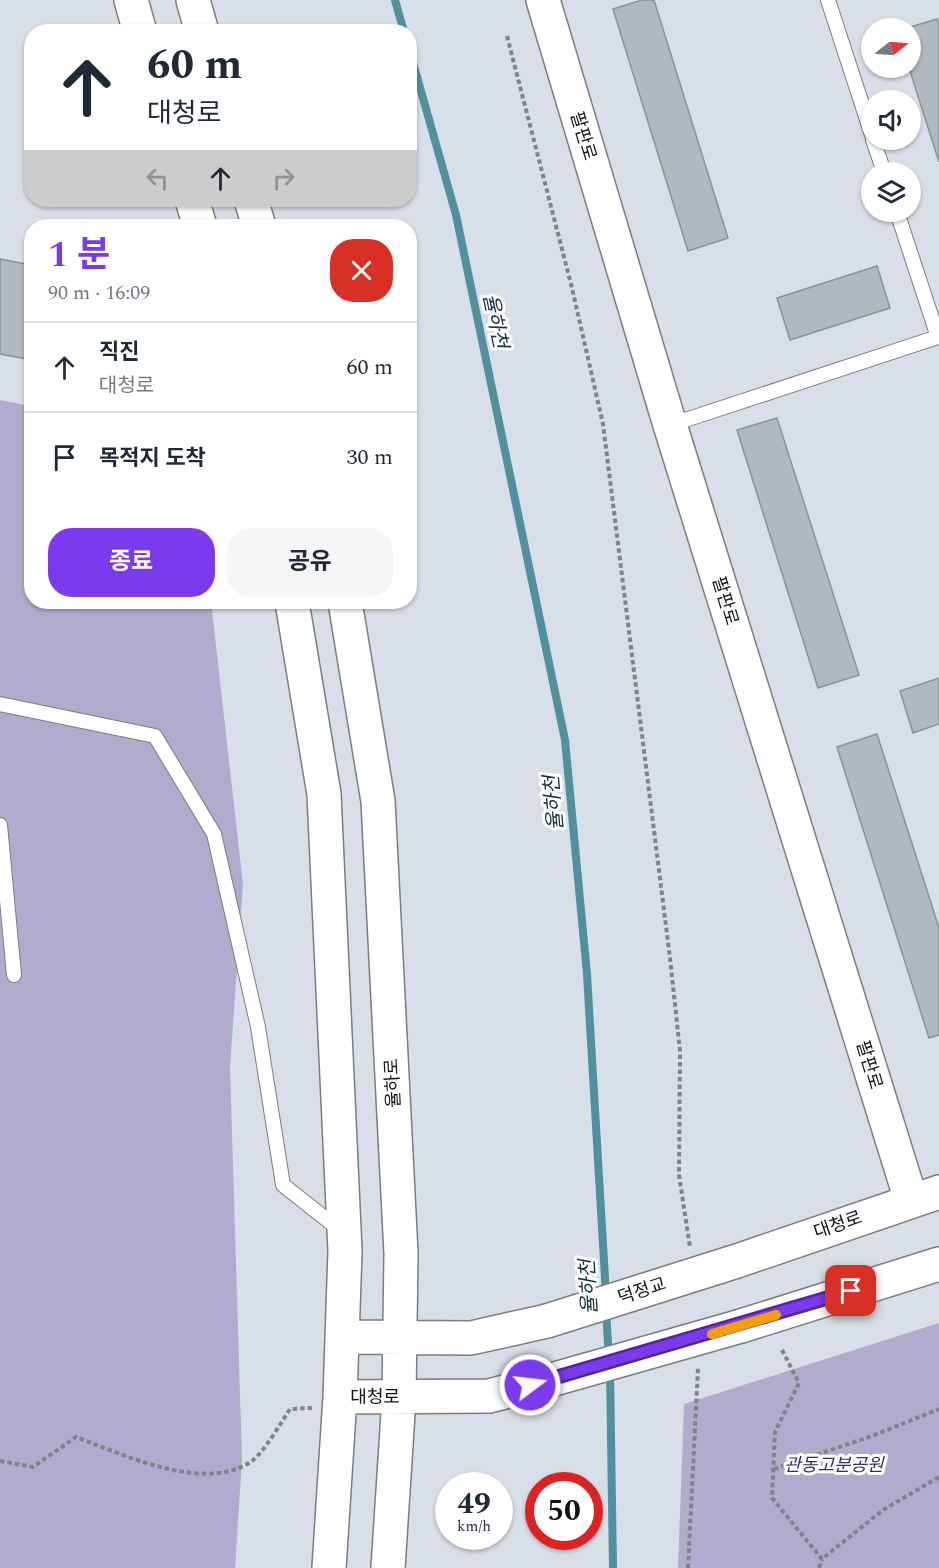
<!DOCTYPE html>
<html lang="ko">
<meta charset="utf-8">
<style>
body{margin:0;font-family:Spectral,"Noto Sans KR",serif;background:#f6f6f7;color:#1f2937;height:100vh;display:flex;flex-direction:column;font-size:22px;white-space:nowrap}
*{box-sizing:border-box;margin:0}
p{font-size:20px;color:#747a83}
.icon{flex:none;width:33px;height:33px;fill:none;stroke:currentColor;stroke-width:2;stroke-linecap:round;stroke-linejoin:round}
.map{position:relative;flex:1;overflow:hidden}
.panel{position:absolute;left:24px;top:219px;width:393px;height:390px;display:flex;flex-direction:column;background:#fff;border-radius:24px;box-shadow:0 2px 4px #0004}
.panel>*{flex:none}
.banner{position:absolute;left:24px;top:24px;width:393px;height:183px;border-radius:24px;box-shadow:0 2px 4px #0004;background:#fff;color:#1f2937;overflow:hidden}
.needle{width:39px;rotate:73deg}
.fabs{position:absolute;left:861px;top:18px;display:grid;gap:12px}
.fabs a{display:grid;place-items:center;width:60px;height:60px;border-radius:50%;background:#fff;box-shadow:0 2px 4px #0004;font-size:30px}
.speed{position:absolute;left:435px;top:1472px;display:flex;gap:12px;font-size:30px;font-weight:700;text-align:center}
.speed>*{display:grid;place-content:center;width:78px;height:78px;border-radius:50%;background:#fff;box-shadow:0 2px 4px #0004;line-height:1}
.speed small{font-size:15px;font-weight:400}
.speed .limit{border:9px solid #d22;background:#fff;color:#111}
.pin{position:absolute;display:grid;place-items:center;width:51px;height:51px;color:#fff;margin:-26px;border-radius:12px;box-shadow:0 3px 9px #0006}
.me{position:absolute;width:66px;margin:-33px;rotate:75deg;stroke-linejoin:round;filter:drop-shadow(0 0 4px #0008)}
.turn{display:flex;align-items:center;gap:21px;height:126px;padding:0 24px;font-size:27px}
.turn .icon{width:78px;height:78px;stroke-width:2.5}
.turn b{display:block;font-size:42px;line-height:51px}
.lanes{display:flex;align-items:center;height:57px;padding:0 24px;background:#0003;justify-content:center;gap:30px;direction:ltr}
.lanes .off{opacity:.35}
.round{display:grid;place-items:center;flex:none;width:63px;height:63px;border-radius:24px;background:#f6f6f7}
.overview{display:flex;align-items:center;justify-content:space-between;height:102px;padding:0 24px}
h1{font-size:36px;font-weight:700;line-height:45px;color:#7c3aed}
.cta{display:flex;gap:12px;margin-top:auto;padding:12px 24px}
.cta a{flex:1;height:69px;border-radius:24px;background:#7c3aed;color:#fff;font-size:24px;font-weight:700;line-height:69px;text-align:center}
.cta a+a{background:#f6f6f7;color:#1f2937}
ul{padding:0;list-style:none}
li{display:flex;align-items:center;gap:18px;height:90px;padding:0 24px;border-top:2px solid #e0e1e3}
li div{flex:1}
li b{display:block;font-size:22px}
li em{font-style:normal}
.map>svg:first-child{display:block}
</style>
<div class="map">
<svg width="939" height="1568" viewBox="0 0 939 1568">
<rect width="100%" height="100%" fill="#d9dfe8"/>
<!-- green -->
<path fill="#b1abcd" d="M0,400L31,406L32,602H211L243,884L230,1067L242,1459L235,1568H0Z
M939,1323V1568H678L684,1404Z"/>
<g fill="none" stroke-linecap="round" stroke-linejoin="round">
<!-- stream -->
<path stroke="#51909f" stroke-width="8" d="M395,0L404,32
M410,52L456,215L565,740L587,974L606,1295
M606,1311L609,1358
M610,1371L613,1568"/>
</g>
<!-- building -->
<path fill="#afb9bf" stroke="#899298" stroke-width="1.5" d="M642,0H654L728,238L688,251L613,9Z
M937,19L939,24V162L909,68L910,28H907Z
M0,259L32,265V360L0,354Z
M877,266L890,308L790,340L777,298Z
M777,418L859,675L818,688L737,430Z
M939,678V724L913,733L900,691Z
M877,734L939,928V1035L929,1038L837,747Z"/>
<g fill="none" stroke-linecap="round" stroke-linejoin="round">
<!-- service casing -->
<g stroke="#787e86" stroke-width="16">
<path id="service" d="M828,0L872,135
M873,140L884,172
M670,425L938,337L897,212
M0,704L155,736L214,834L258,1027L283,1185L340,1230
M0,825L14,975"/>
</g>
<!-- tertiary casing -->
<g stroke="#787e86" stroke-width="36">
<path id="tertiary" d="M543,0L670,425L911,1200"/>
</g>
<!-- secondary casing -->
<g stroke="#787e86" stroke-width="36">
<path id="secondary" d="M131,0L140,32
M193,0L202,32
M192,200L200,226
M251,200L259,226
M292,602L324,794L345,1251L340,1397L329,1568
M345,602L378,801L401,1253L399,1398L388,1568
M737,1261L939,1192
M741,1326L939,1264
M343,1337L471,1338L547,1321
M340,1397L489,1396L551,1380"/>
</g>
<!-- path -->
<path stroke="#80848a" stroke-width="4" stroke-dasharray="4.5 3" stroke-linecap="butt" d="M507,36L572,288L603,424L670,958L680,1051L679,1175L690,1247
M782,1350L799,1383L775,1432L772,1498L822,1559L883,1510L939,1477
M0,1461L33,1467L76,1437C122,1454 205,1494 252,1461C264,1452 281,1423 290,1409L312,1408
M774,1469L872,1436L939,1409
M688,1568L698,1368
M819,1568L822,1559"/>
<!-- service -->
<use href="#service" stroke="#fff" stroke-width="14"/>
<!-- tertiary -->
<use href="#tertiary" stroke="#fff" stroke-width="33"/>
<!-- secondary -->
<use href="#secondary" stroke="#fff" stroke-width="33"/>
<!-- secondary-bridge casing -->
<g stroke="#787e86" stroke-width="36" stroke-linecap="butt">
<path id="secondary-bridge" d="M547,1321L737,1261
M551,1380L741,1326"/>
</g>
<!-- secondary-bridge -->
<use href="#secondary-bridge" stroke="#fff" stroke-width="33"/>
</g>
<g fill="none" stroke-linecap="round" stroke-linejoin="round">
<!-- route casing -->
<g stroke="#51269a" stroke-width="15">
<path id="route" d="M530,1385L851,1291"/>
</g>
<!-- route -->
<use href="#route" stroke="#7c3aed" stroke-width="10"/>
<!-- slow -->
<path stroke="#f59e0b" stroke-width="10" d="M712,1334L776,1315"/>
</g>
<g text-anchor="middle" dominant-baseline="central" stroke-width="6" stroke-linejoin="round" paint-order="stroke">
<!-- street labels -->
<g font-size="18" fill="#101215" stroke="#fff">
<text transform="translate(583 136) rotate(73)">팔판로</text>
<text transform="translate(725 601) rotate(73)">팔판로</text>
<text transform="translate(869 1065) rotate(73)">팔판로</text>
<text transform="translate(393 1083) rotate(-93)">율하로</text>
<text transform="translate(838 1225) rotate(-19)">대청로</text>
<text transform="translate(642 1291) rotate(-18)">덕정교</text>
<text x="375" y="1397">대청로</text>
</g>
<!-- park labels -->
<g font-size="18" font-style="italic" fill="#3b2a64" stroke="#fff">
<text x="834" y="1465">관동고분공원</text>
</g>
<!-- water labels -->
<g font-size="20" font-style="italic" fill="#123239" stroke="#fff">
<text transform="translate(495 321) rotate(78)">율하천</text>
<text transform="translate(554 803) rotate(-95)">율하천</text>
<text transform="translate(589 1287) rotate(-93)">율하천</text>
</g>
</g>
</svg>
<div class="fabs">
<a><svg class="needle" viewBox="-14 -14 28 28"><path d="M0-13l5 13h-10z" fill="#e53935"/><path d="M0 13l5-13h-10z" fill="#747a83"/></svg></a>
<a><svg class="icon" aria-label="sound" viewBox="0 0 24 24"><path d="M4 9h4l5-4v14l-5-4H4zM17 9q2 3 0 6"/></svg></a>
<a><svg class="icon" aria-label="layers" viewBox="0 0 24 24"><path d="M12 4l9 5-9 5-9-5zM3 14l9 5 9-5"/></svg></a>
</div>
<div class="speed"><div>49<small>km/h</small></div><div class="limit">50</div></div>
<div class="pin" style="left:851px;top:1291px;background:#d93025"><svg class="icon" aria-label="arrive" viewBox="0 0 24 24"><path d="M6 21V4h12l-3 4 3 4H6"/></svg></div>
<svg class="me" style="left:530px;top:1385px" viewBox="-20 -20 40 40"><circle r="17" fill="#7c3aed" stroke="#fff" stroke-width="3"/><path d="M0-11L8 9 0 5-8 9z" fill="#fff"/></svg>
<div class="banner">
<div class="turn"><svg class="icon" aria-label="ahead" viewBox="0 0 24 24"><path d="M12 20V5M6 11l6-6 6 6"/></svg><div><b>60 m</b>대청로</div></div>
<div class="lanes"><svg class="icon off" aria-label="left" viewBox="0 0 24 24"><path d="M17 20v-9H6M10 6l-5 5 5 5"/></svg><svg class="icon" aria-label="ahead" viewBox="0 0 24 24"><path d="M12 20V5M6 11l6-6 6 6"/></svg><svg class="icon off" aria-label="right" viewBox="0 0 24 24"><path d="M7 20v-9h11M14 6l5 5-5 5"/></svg></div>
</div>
<section class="panel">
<div class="overview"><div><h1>1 분</h1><p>90 m · 16:09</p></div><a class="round" style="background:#d93025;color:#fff"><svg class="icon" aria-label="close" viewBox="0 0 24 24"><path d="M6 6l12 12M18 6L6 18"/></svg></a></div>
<ul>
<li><svg class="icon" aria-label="ahead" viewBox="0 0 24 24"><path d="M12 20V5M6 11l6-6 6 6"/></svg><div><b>직진</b><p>대청로</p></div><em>60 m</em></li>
<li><svg class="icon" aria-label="arrive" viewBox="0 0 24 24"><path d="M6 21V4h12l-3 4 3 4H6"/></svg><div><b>목적지 도착</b></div><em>30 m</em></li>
</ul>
<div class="cta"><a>종료</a><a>공유</a></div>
</section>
</div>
